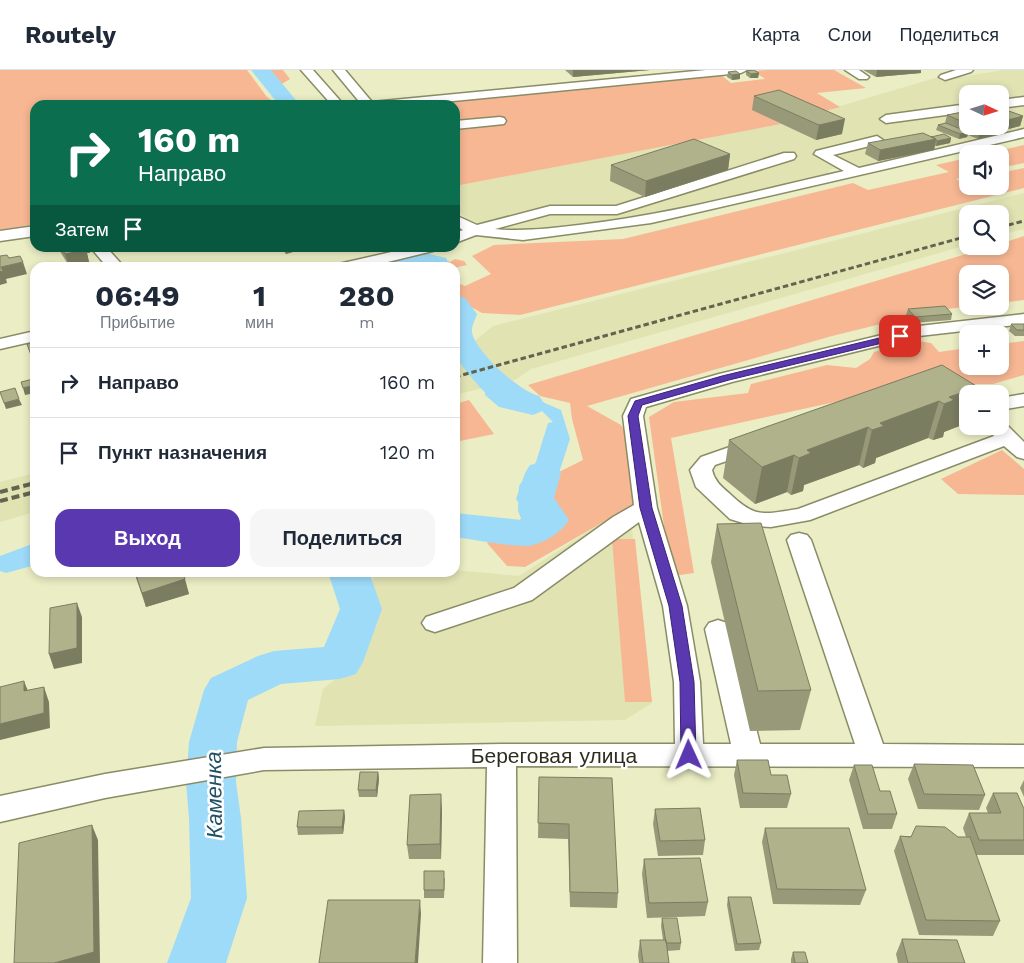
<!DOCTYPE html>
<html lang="ru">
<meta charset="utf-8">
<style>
body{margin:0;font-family:"Work Sans",sans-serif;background:#f6f6f7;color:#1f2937;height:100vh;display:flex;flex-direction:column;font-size:19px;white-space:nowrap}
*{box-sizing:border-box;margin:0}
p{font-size:16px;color:#747a83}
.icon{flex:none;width:28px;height:28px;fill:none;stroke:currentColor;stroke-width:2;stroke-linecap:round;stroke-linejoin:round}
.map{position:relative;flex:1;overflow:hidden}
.side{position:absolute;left:30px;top:192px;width:430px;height:315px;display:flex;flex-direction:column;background:#fff;border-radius:15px;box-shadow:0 2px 8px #0003}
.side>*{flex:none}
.guide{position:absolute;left:30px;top:30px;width:430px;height:152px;border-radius:15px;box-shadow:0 2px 8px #0003;background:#0b6e4f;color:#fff;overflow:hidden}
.needle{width:32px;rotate:94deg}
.controls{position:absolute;left:959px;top:15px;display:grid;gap:10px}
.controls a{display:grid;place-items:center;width:50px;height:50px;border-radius:10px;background:#fff;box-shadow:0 2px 8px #0003;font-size:25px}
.pin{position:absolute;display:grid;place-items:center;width:42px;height:42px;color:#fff;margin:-21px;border-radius:10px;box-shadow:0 2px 8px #0006}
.me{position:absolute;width:55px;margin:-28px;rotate:359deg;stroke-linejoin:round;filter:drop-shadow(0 0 4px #0008)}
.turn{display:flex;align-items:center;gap:18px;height:105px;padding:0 25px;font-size:22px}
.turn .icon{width:65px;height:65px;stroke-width:2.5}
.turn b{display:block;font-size:35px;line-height:42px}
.then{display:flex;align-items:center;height:48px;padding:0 25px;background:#0003;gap:10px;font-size:19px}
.eta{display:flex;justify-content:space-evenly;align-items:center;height:85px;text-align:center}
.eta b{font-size:30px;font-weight:700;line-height:35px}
.button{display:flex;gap:10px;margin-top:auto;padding:10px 25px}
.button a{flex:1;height:58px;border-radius:15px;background:#5a38b0;color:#fff;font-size:20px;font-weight:700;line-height:58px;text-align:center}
.button a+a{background:#f6f6f7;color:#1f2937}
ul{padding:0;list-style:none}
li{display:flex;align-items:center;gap:15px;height:70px;padding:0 25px;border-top:1px solid #e0e1e3}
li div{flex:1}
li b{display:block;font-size:19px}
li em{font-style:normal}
header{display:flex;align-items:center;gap:30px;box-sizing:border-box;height:70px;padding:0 25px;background:#fff;border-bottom:1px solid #e0e1e3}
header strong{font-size:24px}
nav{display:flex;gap:28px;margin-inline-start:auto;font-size:18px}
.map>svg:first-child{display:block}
</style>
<header>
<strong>Routely</strong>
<nav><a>Карта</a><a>Слои</a><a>Поделиться</a></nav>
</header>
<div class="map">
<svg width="1024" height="893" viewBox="0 0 1024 893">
<rect width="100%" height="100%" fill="#ebedc4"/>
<!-- built -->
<path fill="#e1e3b3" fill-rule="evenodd" d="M1004,0H1024V58L933,83L860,98L831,99L823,108L663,142L549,158L506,161L487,156L466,148L455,140V116L780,54L752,40L803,47L942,6L948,9ZM968,24H1000V56H968Z
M1024,123V159L1000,165V144H968L967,175L531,299L515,310L455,325V287L493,256Z
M35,403V442L0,452V412Z
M612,446L632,459L652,633L625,650L315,656L323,619L357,592L374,503L455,502V500L519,506Z"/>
<!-- green -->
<path fill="#f7b793" d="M0,0H247L267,27L277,35C268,35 245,32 240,34L242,35H35V154L0,160Z
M262,0H283L290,9L275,18Z
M767,0H834L866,18L817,23L840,37L803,47L753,40L781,54L455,116V35H413L721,5L731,13L765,9L754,1Z
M1024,75V93L1000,98V84H985Z
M967,88V106L956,109L962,112L967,111L968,116H1000V103L1024,98V118L520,245L482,243L455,228V212L465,216L491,204L472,186L494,175L623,169L853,113L868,120L949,102L936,95Z
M1024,166V230L1000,233V204H968V236H970L934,241L832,266L587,336L621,355L630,369L633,435L525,497L507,496L487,473L532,441L547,408L583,390L572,349L570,333L540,326L528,315L993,176H1000V174Z
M436,187L450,192L455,189L464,191L467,195L454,198L376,196L397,191L421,192Z
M918,271L931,273L939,282L967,278L968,296H1000V274L1024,271V305L993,314H917L671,368L694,503L680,505L670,500L649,347L674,332L748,323L751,314L827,295L856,298L870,289L874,282Z
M469,330L494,364L455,372V334Z
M1002,380L1024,399V425L958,424L941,409Z
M612,469H635L652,632H625Z"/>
<!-- water -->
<path fill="#9edbf9" d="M455,230L462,233L470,264L475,280L484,294L476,297L467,287L457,286L455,282Z
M491,301L501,305L500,310L504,316L527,324L528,330H538L561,340L570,369L555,415L550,450L527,463L518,441L519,416L536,392L548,353L553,352L542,341L533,345L499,337L485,325V314L477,308L476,303Z
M32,474L35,475V495L6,503L0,501V486Z"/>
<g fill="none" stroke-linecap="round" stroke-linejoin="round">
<!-- river -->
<path fill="#9edbf9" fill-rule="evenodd" d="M251,0H271L300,35H279Z
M405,178L446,188L451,198H417L395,192L391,186L395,180Z
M455,225L465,228L477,244C475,250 471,257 472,263C477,283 519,321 539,326L544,333L539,340C500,350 477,314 455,287Z
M543,392L556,395L561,403L554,428L569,450C561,463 542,475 526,476C506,476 476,470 455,467V443L521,450L528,446L516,429L525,403L530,395Z
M328,502H369L382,539L363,592L356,604L340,609L281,614L248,630L237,672L236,712L241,748L247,828L226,893H167L191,828L189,748L186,712L189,672L204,620L211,608L258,586L274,581L324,577L340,539Z"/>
<!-- minor casing -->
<g stroke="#8a8c66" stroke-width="3">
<path id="minor" d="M301,0H313L344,35H332Z
M333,0H345L372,32L706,0H747L741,3L412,35H362Z
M845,0H859L869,7L867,9H859Z
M956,0H973L971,2L945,10L939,7L941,5Z
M1024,27V35L1000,38V30Z
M968,34V42L886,53L880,49L886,45Z
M500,47L504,48L506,51L504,54L455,59V51Z
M1024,59V67L651,153L523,170L476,165L455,173V163L463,160L455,155V145L477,155L550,136H616L784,83H794L796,86L794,89L617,144H550L495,159C523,162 551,158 579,155C669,145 756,121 844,101L814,84L816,81L877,66L883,70L882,73L833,85L859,98Z
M35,156V166L0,171V161Z
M91,178H107L125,198H108Z
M409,178H435L433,181L363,198H332L334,195Z
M1024,244V254L919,266L732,312L646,337L643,346L657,438L687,536L700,612L703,674H731L705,559L709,553L718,550L727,553L731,559L760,674H855L787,470L791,465L799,463L807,465L811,470L883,674L1024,675V697L516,696L517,893H483L487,697L264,700L105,728L0,752V726L105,704L264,678L502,674H675L674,612L663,536L639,452L532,530L435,562L426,559L422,553L426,547L514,518L613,447L634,435L623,346L631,329L719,304L919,256Z
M35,261V271L0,279V269Z
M1024,324V336L1000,340V328Z
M1000,351L1005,353L1024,372V389L1017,387L1004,376L810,450L771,457L753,456L730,449L696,417L690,400L701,387L747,371L754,369L761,371L764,375L761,379L715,395L712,400C715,412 722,417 730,424C756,449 764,444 798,439L994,366L988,357L1000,356Z"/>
</g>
<!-- minor -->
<use href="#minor" fill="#fff" fill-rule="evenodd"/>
<!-- rail-far1 -->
<path stroke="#63644e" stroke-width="3" stroke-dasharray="5.5 3" stroke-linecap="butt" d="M1000,157L1024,151
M455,307L968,166"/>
<!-- rail -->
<path stroke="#63644e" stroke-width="4" stroke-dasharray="8 4" stroke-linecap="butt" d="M0,422L35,413
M0,431L35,422"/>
</g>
<!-- wall -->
<path fill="#979978" d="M565,0H650L573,7Z
M863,0H921V3L876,7Z
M746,1L759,3L758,8H750L746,5Z
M728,2L740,4V9L732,10L727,7Z
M754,26L842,64L816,70L752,40Z
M967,34H968V56H1000V38L1023,46L1020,56L1005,60L1004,63L978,69L968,65L967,67L959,69L936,60L938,55L945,53L947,45L965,41Z
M931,67L951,68L950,73L936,76H935L934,80L878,91L865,84L868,73Z
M730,84L728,100L645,127L610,111L611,95Z
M58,178H89L90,183H87L89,192L69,196Z
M281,178H296V181L286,184Z
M908,239L952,244L951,250L913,253L906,245Z
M1011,254H1024V266H1015L1009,261Z
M35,273V297L27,274Z
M942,295L967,353L944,362L943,367L933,370L928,368L876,388L875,393L863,398L859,395L804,415L803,421L791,425L787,422L755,434L723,408L729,370Z
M717,454L811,620L800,660L750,661L711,492Z
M134,502H182L189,524L146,537Z
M737,690L771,705L791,724L787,738H740L734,705Z
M914,694L985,725L979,740L918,739L908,709Z
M854,695L880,721L897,744L892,759H863L849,710Z
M378,702L379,709L377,727H359L358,720Z
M539,707L618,823L617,838L570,837L568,769L538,768Z
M1024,710V727L1020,718Z
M993,723L1024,739V785H976L1000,851L993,866L919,865L894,781L900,766L966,767L963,758L969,743H988L986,738Z
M442,739L441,789H409L407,775Z
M655,739L705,770L703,785L658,786L653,754Z
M344,740L345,747L343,764L298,765L297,757Z
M765,758L866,820L860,835L773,834L762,772Z
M644,789L708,832L705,846L647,848L642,804Z
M445,808L444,828H424V820Z
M728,827L761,873L759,880L735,881L727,835Z
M662,848L681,873L680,880L667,881L669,893H639L638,885L640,870H663L661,856Z
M902,869L965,893H898L896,884Z
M793,882L808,893H791V889Z"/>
<!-- shaded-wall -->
<path fill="#7b7d61" d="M573,0H650L573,7Z
M877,0H921V3L876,7Z
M759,3L758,8H750L751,4Z
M740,4V9L732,10V5Z
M1023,46L1020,56L1005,60L1008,50Z
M845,49L842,64L816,70L819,55Z
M1007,53L1004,63L978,69L981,59L993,56H1000V55Z
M968,62L967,67L959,69L960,64Z
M951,68L950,73L936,76L937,71Z
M936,69L934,80L878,91L880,80Z
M730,84L728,100L645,127L646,111Z
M83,178H89L90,183H87L89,192L69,196L65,184Z
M285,178H296V181L286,184Z
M23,192L27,204L6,209L7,213L0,215V202L1,197Z
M31,285H35V297Z
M35,315V323L25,325L23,318Z
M978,317L976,324H968V350L967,353L944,362L943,367L933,370L944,334L949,327Z
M19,329L22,335L6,339L4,333Z
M939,331L928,368L876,388L875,393L863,398L872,360L880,353Z
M868,357L859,395L804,415L803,421L791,425L799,388L807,380Z
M794,385L787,422L755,434L762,397Z
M185,509L189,524L146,537L142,523Z
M77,533L82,547V593L54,599L49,584Z
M24,611L30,626L24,621Z
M44,617L49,632L50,658L0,670V654Z
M378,702L379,709L377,727L376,720Z
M441,724L442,739L441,789L440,774Z
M344,740L345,747L343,764L342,757Z
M92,755L98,770L100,893H54Z
M420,830L421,844L418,893H415Z"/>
<!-- building -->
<path fill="#b0b28b" stroke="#7b7d61" d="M754,0L759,3L751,4L746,1Z
M736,1L740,4L732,5L728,2Z
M779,20L845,49L819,55L754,26Z
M1000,38L1023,46L1008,50L1000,47Z
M968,41V54L947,45Z
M1000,50L1007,53L1000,55Z
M946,53L968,62L960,64L938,55Z
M974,56H993L981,59Z
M923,63L936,69L880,80L868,73Z
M944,64L951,68L937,71L936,70V69L931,67Z
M694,69L730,84L646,111L611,95Z
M62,178H85L86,180L65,184Z
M7,185L9,188L20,186L23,192L1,197L3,201L0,202V186Z
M945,236L952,244L915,247L908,239Z
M1011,254H1024V260H1017Z
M35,273V285H31L27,274Z
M942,295L978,317L949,327L954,330L944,334L939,331L880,353L884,356L872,360L868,357L807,380L811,383L799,388L794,385L762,397L729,370Z
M33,309L35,315L23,318L21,312Z
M15,318L19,329L4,333L0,322Z
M761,453L811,620L758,621L717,454Z
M135,502H182L185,509L142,523Z
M77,533V578L49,584L50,538Z
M24,611V621L44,617V643L0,654V617Z
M737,690H768L771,705H787L791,724L743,723Z
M914,694L973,695L985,725L924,724Z
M854,695H872L880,721H890L897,744H868Z
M360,702H378L376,720H358Z
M539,707L612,708L618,823L570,822L569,754L538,753Z
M993,723H1017L1024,739V770H979L969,743H1001Z
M441,724L440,774L407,775L410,725Z
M700,738L705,770L660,771L655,739Z
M344,740L342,757H297L299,741Z
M92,755L94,882L54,893H14L19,773Z
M916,756L945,757L958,767H970L1000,851L926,850L900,766L911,767Z
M765,758H849L866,820L777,819Z
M700,788L708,832L649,833L644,789Z
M424,801H444V820H424Z
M728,827H751L761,873L737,874Z
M328,830H420L415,893H319Z
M662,848H677L681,873H666Z
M902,869L957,870L965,893H908Z
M640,870H666L669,893H643Z
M793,882H805L808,893H795Z"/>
<!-- route -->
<path fill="#5a38b0" stroke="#3a2472" d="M900,263L904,266L903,268L729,310L642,335L638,346L652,438L682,536L694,612L696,685L694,689L689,691L684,689L681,685L680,612L669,536L640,438L628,346L635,331L722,306Z"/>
<g text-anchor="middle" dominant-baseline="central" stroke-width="5" stroke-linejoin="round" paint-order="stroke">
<!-- near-street labels -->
<g font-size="21" fill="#2e2e1f" stroke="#fff">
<text x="554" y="685">Береговая улица</text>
</g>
<!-- near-water labels -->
<g font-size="22" font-style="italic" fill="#225166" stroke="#fff">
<text transform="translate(214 725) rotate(-91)">Каменка</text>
</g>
</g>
</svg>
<div class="controls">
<a><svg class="needle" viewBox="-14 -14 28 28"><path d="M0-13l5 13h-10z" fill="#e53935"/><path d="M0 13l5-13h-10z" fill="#747a83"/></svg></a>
<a><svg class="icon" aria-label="sound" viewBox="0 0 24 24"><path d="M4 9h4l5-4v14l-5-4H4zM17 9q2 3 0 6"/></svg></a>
<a><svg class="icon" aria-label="search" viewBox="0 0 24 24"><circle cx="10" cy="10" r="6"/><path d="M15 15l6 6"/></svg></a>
<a><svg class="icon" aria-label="layers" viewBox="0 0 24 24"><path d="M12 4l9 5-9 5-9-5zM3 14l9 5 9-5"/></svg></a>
<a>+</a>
<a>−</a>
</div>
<div class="pin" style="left:900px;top:266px;background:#d93025"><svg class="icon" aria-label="arrive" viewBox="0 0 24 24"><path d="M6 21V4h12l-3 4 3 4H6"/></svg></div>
<svg class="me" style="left:689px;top:685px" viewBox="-20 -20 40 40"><path d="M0-17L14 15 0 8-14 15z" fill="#5a38b0" stroke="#fff" stroke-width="4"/></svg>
<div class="guide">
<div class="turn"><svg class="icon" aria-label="right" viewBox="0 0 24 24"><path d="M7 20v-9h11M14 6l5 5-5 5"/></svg><div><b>160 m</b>Направо</div></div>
<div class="then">Затем<svg class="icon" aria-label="arrive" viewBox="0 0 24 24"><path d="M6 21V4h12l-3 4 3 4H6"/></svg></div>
</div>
<section class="side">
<div class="eta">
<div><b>06:49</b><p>Прибытие</p></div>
<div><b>1</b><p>мин</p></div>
<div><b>280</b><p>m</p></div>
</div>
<ul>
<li><svg class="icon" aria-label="right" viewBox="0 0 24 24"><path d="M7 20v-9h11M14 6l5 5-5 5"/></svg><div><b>Направо</b></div><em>160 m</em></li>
<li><svg class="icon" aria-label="arrive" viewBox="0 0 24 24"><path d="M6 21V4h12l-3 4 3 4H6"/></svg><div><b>Пункт назначения</b></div><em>120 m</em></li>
</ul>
<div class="button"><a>Выход</a><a>Поделиться</a></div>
</section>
</div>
